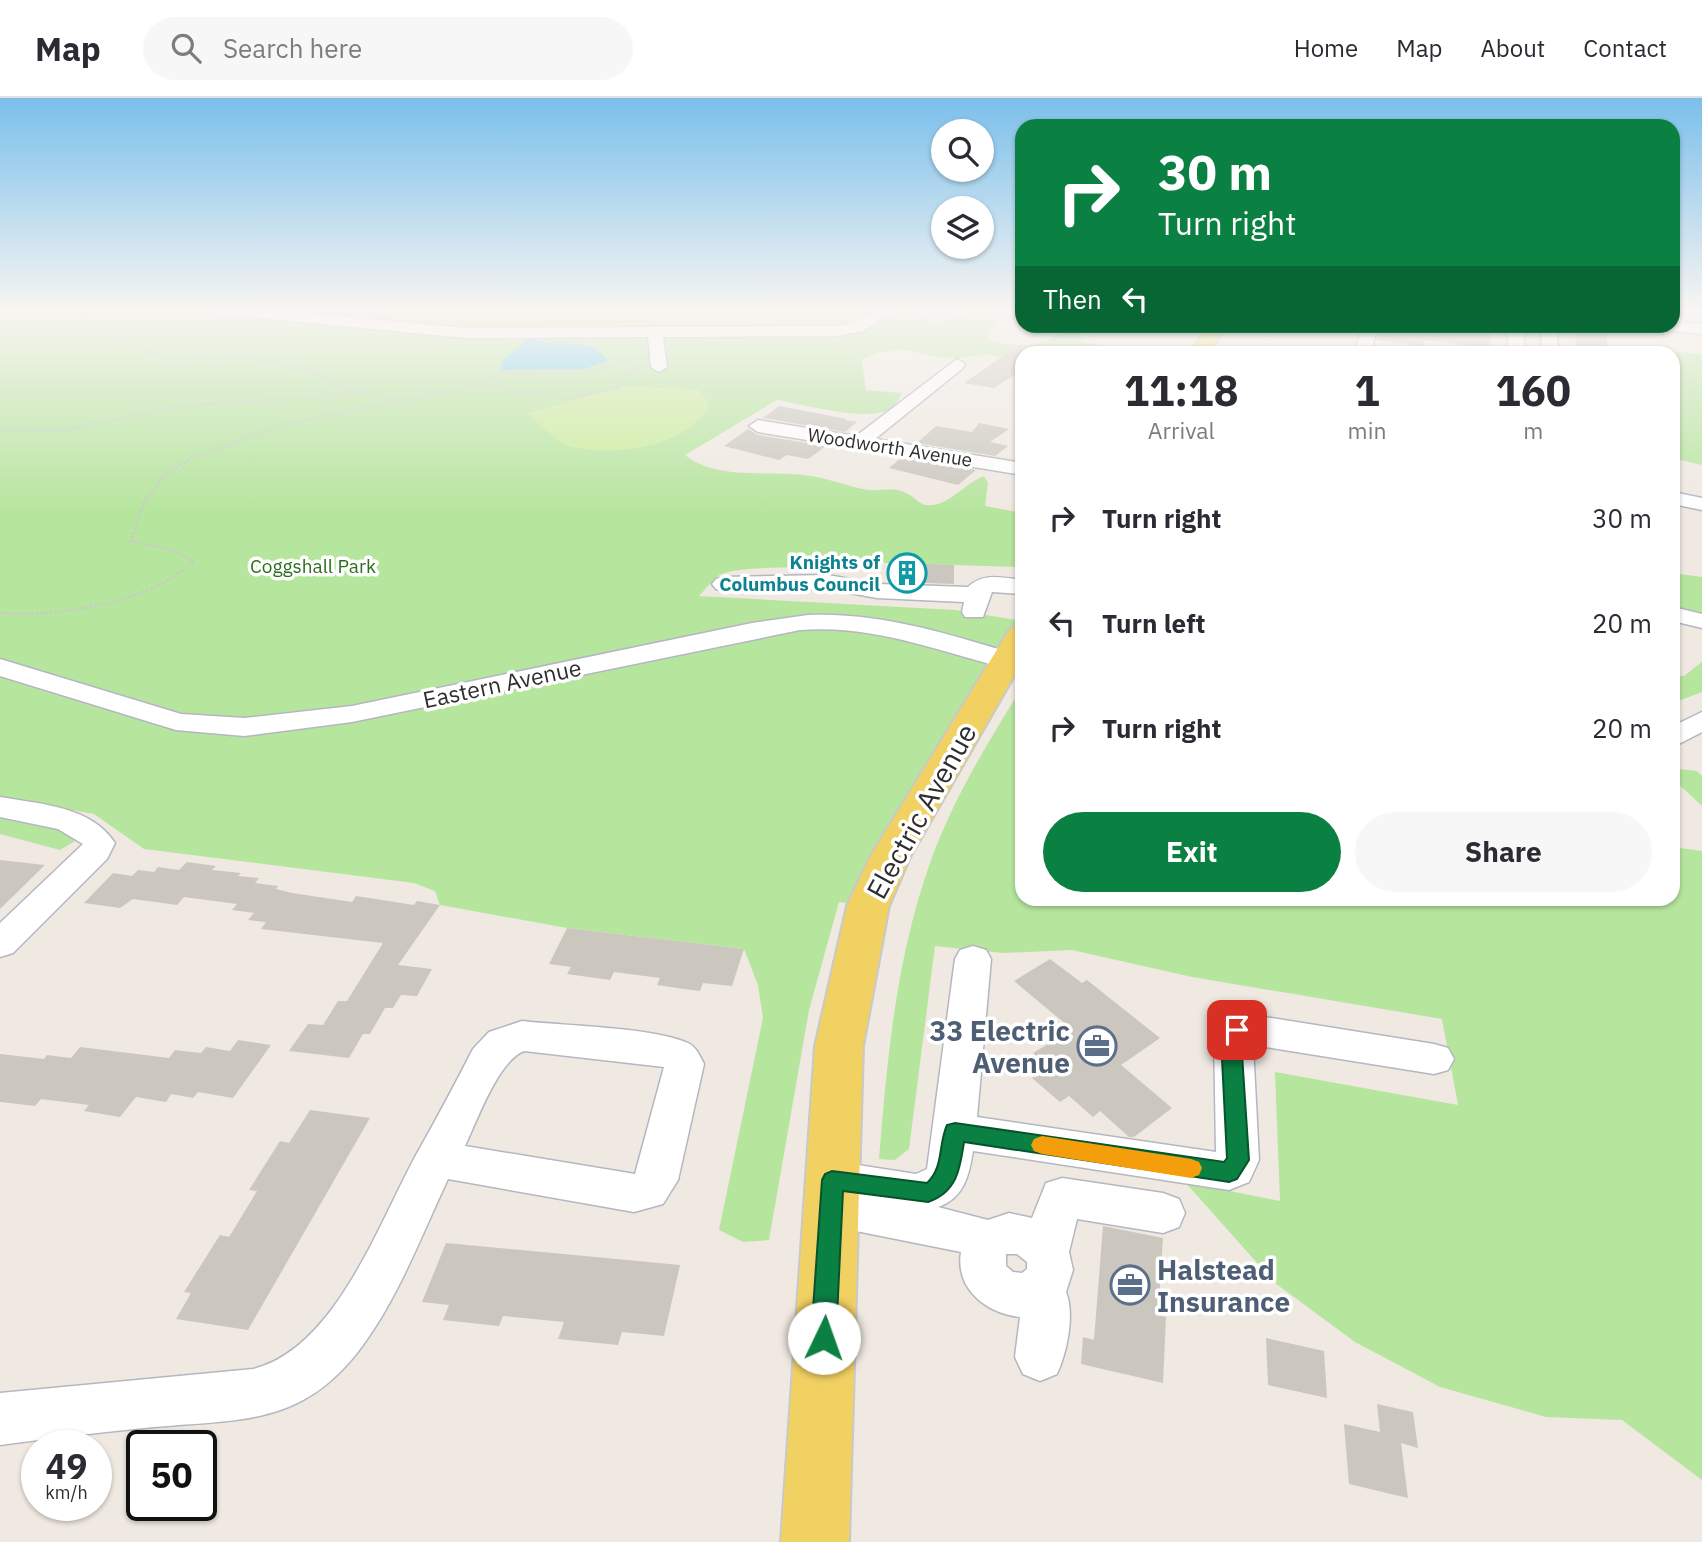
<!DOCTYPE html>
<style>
body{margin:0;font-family:"IBM Plex Sans",sans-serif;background:#f7f7f7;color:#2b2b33;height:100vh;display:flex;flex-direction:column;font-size:26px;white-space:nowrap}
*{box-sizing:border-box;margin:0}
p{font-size:23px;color:#7c7c81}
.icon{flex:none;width:38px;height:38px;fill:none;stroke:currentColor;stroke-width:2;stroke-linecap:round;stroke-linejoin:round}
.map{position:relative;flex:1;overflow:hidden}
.sheet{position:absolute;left:1015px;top:248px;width:665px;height:560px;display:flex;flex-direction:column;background:#fff;border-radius:21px;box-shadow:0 2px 5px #0004}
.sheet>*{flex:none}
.guide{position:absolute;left:1015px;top:21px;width:665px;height:214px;border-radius:21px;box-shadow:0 2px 5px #0004;background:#0b8043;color:#fff;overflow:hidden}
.fabs{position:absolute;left:931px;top:21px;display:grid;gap:14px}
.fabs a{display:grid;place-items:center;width:63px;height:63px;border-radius:50%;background:#fff;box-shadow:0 2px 5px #0004;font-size:35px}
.speed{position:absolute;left:21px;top:1332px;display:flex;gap:14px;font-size:35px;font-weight:700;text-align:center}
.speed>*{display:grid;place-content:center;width:91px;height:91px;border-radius:50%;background:#fff;box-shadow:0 2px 5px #0004;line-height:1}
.speed small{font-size:18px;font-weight:400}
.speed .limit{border:4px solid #111;border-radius:10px;background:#fff;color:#111}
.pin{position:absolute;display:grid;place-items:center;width:60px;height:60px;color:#fff;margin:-30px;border-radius:14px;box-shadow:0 4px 10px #0006}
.me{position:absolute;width:77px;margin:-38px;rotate:3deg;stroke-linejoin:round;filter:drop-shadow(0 0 5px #0008)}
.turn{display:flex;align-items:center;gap:24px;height:147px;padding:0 28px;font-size:32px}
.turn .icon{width:91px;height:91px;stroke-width:2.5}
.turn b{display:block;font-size:49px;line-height:60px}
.then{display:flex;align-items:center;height:66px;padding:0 28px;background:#0003;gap:14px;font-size:26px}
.eta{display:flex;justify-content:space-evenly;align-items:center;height:119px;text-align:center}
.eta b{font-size:42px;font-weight:700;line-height:49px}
.cta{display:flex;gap:14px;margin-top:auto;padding:14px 28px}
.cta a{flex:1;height:80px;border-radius:42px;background:#0b8043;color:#fff;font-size:28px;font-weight:700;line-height:80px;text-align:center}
.cta a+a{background:#f7f7f7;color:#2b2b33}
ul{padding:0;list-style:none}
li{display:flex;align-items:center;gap:21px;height:105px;padding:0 28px}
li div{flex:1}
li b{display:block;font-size:26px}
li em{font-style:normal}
header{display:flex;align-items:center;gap:42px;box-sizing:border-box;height:98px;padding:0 35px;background:#fff;border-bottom:2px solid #e1e1e2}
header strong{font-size:33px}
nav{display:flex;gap:38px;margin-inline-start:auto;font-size:24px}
.search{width:490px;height:63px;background:#f7f7f7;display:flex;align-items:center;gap:18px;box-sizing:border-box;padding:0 24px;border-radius:38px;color:#7c7c81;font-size:26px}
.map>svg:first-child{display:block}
</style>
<header>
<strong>Map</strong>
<div class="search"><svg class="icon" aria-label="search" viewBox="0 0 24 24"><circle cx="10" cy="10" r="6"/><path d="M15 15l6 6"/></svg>Search here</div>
<nav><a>Home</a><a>Map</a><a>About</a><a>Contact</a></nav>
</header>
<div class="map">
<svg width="1702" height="1444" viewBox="0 0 1702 1444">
<rect width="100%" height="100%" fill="#efe9e1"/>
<!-- green -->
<path fill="#b6e59e" d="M0,212H925L920,215L923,220L936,225L974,212H1009L990,231L986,241C1004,247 1028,251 1046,243C1064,234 1063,228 1085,228L1080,243L1115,251L1116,254C1084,252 1055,255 1022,256V262C1010,260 997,257 984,257C973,257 963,261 952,260C914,259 902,241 862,262L866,292L902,295C898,304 893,312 883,314C851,321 809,307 777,302L685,357C719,384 772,371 811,378C831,381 849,389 869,392C882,393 893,388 906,395C917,400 919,409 933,407C953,404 965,385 984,378L988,385L985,408L1022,415V468L1018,469L861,464L860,469C831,471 738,465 718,478C711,483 705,492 699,498L955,512L1022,523V537L868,808L839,804L809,912L769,1142L743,1144L719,1132L763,920L758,887L744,851L567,830L440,807L435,793L414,785L144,751L94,716L0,699Z
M1654,252L1702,256V367L1673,360V256L1655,255Z
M1673,475L1702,479V518L1673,511Z
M1702,564V594L1681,602L1673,599V578H1684Z
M1022,589V802H1673V749L1702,753V1382L1622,1322L1546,1319L1440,1289L1355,1244L1275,1185L1185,1084L1280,1103L1275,974L1458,1007L1442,921L1192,879L1072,852L1003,855L935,848L909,1051L895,1062L879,1061C887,961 896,862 929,768C951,704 987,646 1022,589Z
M1678,671L1697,673L1702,678V708L1673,681V674Z
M0,719L74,734L75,743L60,752L0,736Z"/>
<!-- pitch -->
<path fill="#c9ec9a" d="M626,288L698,292L710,307C686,350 615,359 571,349C556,345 539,325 527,315Z"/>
<!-- water -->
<path fill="#75cff0" d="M530,239C534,239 537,242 540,243C563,251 588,236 608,263L584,271L500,272L503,262Z"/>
<!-- building -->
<path fill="#cbc7bf" d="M1380,228H1491L1489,254L1464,251L1465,247L1424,242L1422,248L1377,242Z
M1575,228L1606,229L1607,256L1576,253Z
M1022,245V272L994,290L964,285Z
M779,308L847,321L845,322L857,324L845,334L763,320Z
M979,325L1009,331L990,344L1008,348L995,358L917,345L936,328L972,334Z
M748,331L758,337L826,348L808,361L787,357L779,362L724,348Z
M901,360L976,372L958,387L889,370Z
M905,465L954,467V486L903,484Z
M0,762L45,767L0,811Z
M187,764L216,768L212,772L241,775L238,778L259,780L255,785L278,788L276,791L292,795L352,804L356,798L414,807L417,803L440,807L398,867L432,871L417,898L401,897L393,910H385L370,936H363L349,960L289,953L308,926L323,927L338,903H347L383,845L261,831L266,824L248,822L254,815L232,812L237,806L184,799L177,807L133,801L120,810L84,805L113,775L132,778L138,772L154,774L158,769L179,772Z
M567,830L744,851L732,888L703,885L700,893L684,891L657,887L660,880L614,874L610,882L567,876L571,869L549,866Z
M1050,861L1082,885L1087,882L1160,940L1121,967L1172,1010L1134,1039H1129L1100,1013L1093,1019L1069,998L1060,1004L1032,980L1048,969L1033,955L1063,937L1059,934L1068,928L1014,883Z
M238,942L271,947L233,1000L198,994L193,1000L171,996L166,1004L136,999L120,1019L84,1013L89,1007L41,1001L35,1008L0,1004V956L44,961L47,957L71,960L80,949L169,960L175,952L201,955L206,949L230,953Z
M310,1012L370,1020L248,1232L176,1221L191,1195L184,1194L220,1137L229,1139L257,1093L249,1092L280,1043L289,1045Z
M1103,1128L1163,1140L1158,1217L1166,1219L1163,1285L1081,1266L1083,1239L1094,1242Z
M446,1145L680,1167L664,1238L622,1234L618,1247L558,1241L564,1224L503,1218L499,1228L443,1222L449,1207L422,1204Z
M1266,1240L1324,1253L1327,1300L1268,1287Z
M1377,1306L1413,1314L1418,1350L1401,1345L1408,1400L1349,1386L1344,1326L1380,1334Z"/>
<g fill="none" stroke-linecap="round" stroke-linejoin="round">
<!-- minor casing -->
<g stroke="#b4b7c1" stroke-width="3">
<path id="minor" d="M210,212H268L466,230L836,228C860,225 872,212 896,212L863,233L836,238L663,239L667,269L659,274L651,269L648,239L466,240L217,216Z
M1673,224L1702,226V236L1669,233L1661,228H1673Z
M1363,228H1378L1370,256H1354Z
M1508,228H1524V256H1508Z
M1540,228H1556L1559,256H1543Z
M957,261L965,266L963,270L875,341L1022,365V377L758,334L749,328L758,322L856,338Z
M1673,394L1702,400V412L1673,406Z
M828,477L877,486L968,489C984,474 1002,480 1022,482V496L992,494L983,519H965L962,514L964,504L877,500L828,491L724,493L716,491L712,486L716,481L724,479Z
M1673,509L1702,516V530L1673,523Z
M808,517C880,514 948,536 1015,556L1019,562L1015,568L1006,570C937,553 873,526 800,532L352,624L244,638L176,632L0,578V561L181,616L244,620L352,608L752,525Z
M1702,614V634L1673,649V628Z
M0,699C40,706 91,708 115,745L107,761L13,855L0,859V825L83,746L58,731L0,719Z
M973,848L986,852L991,861L977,1019L1216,1054L1214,934L1219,924L1246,916L1434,946L1448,950L1454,961L1448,972L1434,976L1253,947L1259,1062L1249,1084L1229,1092L973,1053C969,1078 964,1100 938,1109L988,1122L1009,1115L1032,1120L1046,1085L1062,1080L1163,1095L1179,1101L1185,1115L1179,1129L1163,1135L1077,1121L1069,1154L1073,1172L1066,1194C1075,1217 1067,1254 1057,1276L1040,1283L1023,1276L1015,1259L1020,1219C986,1215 955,1191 961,1154L831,1128L815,1123L809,1109L816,1095L810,1082L817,1069L832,1063L916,1076L927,1071L955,861L960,852ZM1006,1156H1017L1027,1164V1171L1022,1175L1013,1174L1006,1168Z
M522,923C564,928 652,929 688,945C696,949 700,958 704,966L678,1082L663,1106L634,1114L448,1081C422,1136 399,1198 363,1247C304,1328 243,1321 154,1329C103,1334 51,1340 0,1347V1295L253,1271C338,1250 381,1118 420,1050C438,1018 456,984 473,951L489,934ZM524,953L664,969L635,1076L465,1048C477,1023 498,963 524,953Z"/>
</g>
<!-- major casing -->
<g stroke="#c9c9c9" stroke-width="4">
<path id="major" d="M1207,228H1225L1209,256H1189Z
M1022,528V564L910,759L889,808L863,948L849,1444H781L815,948L847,808L870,759L1006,537L1011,530Z"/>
</g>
<!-- path -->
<path stroke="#c9c9c9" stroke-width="2.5" stroke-dasharray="2.5 2" stroke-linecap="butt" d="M672,212L692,214
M478,286L567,300L620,290L624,276L640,271
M353,291L400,302
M0,331L63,332L184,308L343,297L353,291L334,287L327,279L313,274L250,259L165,260L106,234L77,212
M0,515C59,519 151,505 194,463L171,452L131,443L143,406L165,377L191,360L283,327L468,289L501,275L589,273L638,259"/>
<!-- minor -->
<use href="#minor" fill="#fff" fill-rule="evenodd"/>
<!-- major -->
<use href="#major" fill="#f2d163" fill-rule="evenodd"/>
</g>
<!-- sky -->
<linearGradient id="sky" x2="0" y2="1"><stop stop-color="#7abfeb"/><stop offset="0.51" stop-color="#f8f5f2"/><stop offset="1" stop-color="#f8f5f2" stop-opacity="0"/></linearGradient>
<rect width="1702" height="414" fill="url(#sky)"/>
<!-- route -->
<path fill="#0b8043" stroke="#07532c" stroke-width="2" d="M1237,924L1247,932L1241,941L1249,1062L1237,1081L1229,1084L964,1044C960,1071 957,1094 928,1104L843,1093L836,1240L832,1248L824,1252L815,1248L811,1240L822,1082L825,1076L832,1073L927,1085C944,1069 938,1047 947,1027L955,1025L1224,1064L1227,1060L1221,941L1226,929Z"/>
<!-- slow -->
<path fill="#f59e0b" d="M1042,1038L1191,1061L1199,1064L1202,1070L1199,1077L1191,1080L1042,1056L1034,1053L1031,1047L1034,1041Z"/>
<!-- icons -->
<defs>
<g id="building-ring" transform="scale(2.0125)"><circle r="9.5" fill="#fff" stroke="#0f9aa8" stroke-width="1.5"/><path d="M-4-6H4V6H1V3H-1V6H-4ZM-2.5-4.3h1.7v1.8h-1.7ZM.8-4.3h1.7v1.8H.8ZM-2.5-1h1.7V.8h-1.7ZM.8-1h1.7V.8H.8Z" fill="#0f9aa8"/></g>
<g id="office-ring" transform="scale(2.0125)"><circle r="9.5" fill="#fff" stroke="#5c6f8a" stroke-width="1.5"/><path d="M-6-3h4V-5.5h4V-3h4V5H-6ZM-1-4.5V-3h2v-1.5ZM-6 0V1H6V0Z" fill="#5c6f8a"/></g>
</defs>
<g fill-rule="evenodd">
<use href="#building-ring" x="907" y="475"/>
<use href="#office-ring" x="1097" y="948"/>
<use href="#office-ring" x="1130" y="1187"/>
</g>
<g text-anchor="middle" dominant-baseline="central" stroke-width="7" stroke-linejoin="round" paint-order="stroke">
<!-- far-street labels -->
<g font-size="19" fill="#2e2e2e" stroke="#fff">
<text transform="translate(890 349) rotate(9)">Woodworth Avenue</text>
</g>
<!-- far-culture labels -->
<g font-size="19" font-weight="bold" fill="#0d838f" stroke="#fff" text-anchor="end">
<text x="880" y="464">Knights of<tspan x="880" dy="22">Columbus Council</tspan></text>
</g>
<!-- far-park labels -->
<g font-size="19" fill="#2c6e1b" stroke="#fff">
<text x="313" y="468">Coggshall Park</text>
</g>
<!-- street labels -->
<g font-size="23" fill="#2e2e2e" stroke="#fff">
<text transform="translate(502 585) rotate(-12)">Eastern Avenue</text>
</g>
<!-- near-street labels -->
<g font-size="28" fill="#2e2e2e" stroke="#fff">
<text transform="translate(921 713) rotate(-61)">Electric Avenue</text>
</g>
<!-- near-service labels -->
<g font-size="28" font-weight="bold" fill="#4e5e75" stroke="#fff" text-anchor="end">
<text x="1070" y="932">33 Electric<tspan x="1070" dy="32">Avenue</tspan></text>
<text x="1157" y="1171" text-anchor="start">Halstead<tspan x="1157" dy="32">Insurance</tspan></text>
</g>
</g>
</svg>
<div class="fabs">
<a><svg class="icon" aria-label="search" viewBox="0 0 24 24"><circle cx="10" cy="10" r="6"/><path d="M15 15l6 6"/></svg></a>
<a><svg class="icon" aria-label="layers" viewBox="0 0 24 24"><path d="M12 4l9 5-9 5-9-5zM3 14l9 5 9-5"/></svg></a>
</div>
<div class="speed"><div>49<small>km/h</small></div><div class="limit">50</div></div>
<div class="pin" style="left:1237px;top:932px;background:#d93025"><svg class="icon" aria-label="arrive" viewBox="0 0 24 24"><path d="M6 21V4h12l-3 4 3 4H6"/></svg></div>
<svg class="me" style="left:824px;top:1240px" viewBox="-20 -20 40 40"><circle r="19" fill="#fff"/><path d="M0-13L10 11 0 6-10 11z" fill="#0b8043"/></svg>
<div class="guide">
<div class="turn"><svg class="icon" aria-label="right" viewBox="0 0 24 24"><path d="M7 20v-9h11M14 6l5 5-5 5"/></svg><div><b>30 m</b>Turn right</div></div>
<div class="then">Then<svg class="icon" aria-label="left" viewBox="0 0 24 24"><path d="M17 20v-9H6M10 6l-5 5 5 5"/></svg></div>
</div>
<section class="sheet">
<div class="eta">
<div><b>11:18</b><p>Arrival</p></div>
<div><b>1</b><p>min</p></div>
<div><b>160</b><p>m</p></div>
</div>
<ul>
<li><svg class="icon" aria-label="right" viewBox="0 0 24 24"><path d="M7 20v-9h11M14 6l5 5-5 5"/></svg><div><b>Turn right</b></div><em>30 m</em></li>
<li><svg class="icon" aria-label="left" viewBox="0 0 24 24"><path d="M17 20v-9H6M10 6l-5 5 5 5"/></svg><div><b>Turn left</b></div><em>20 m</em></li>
<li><svg class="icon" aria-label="right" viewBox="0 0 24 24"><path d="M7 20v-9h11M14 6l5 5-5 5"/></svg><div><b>Turn right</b></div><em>20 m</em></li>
</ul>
<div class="cta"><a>Exit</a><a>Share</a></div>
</section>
</div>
